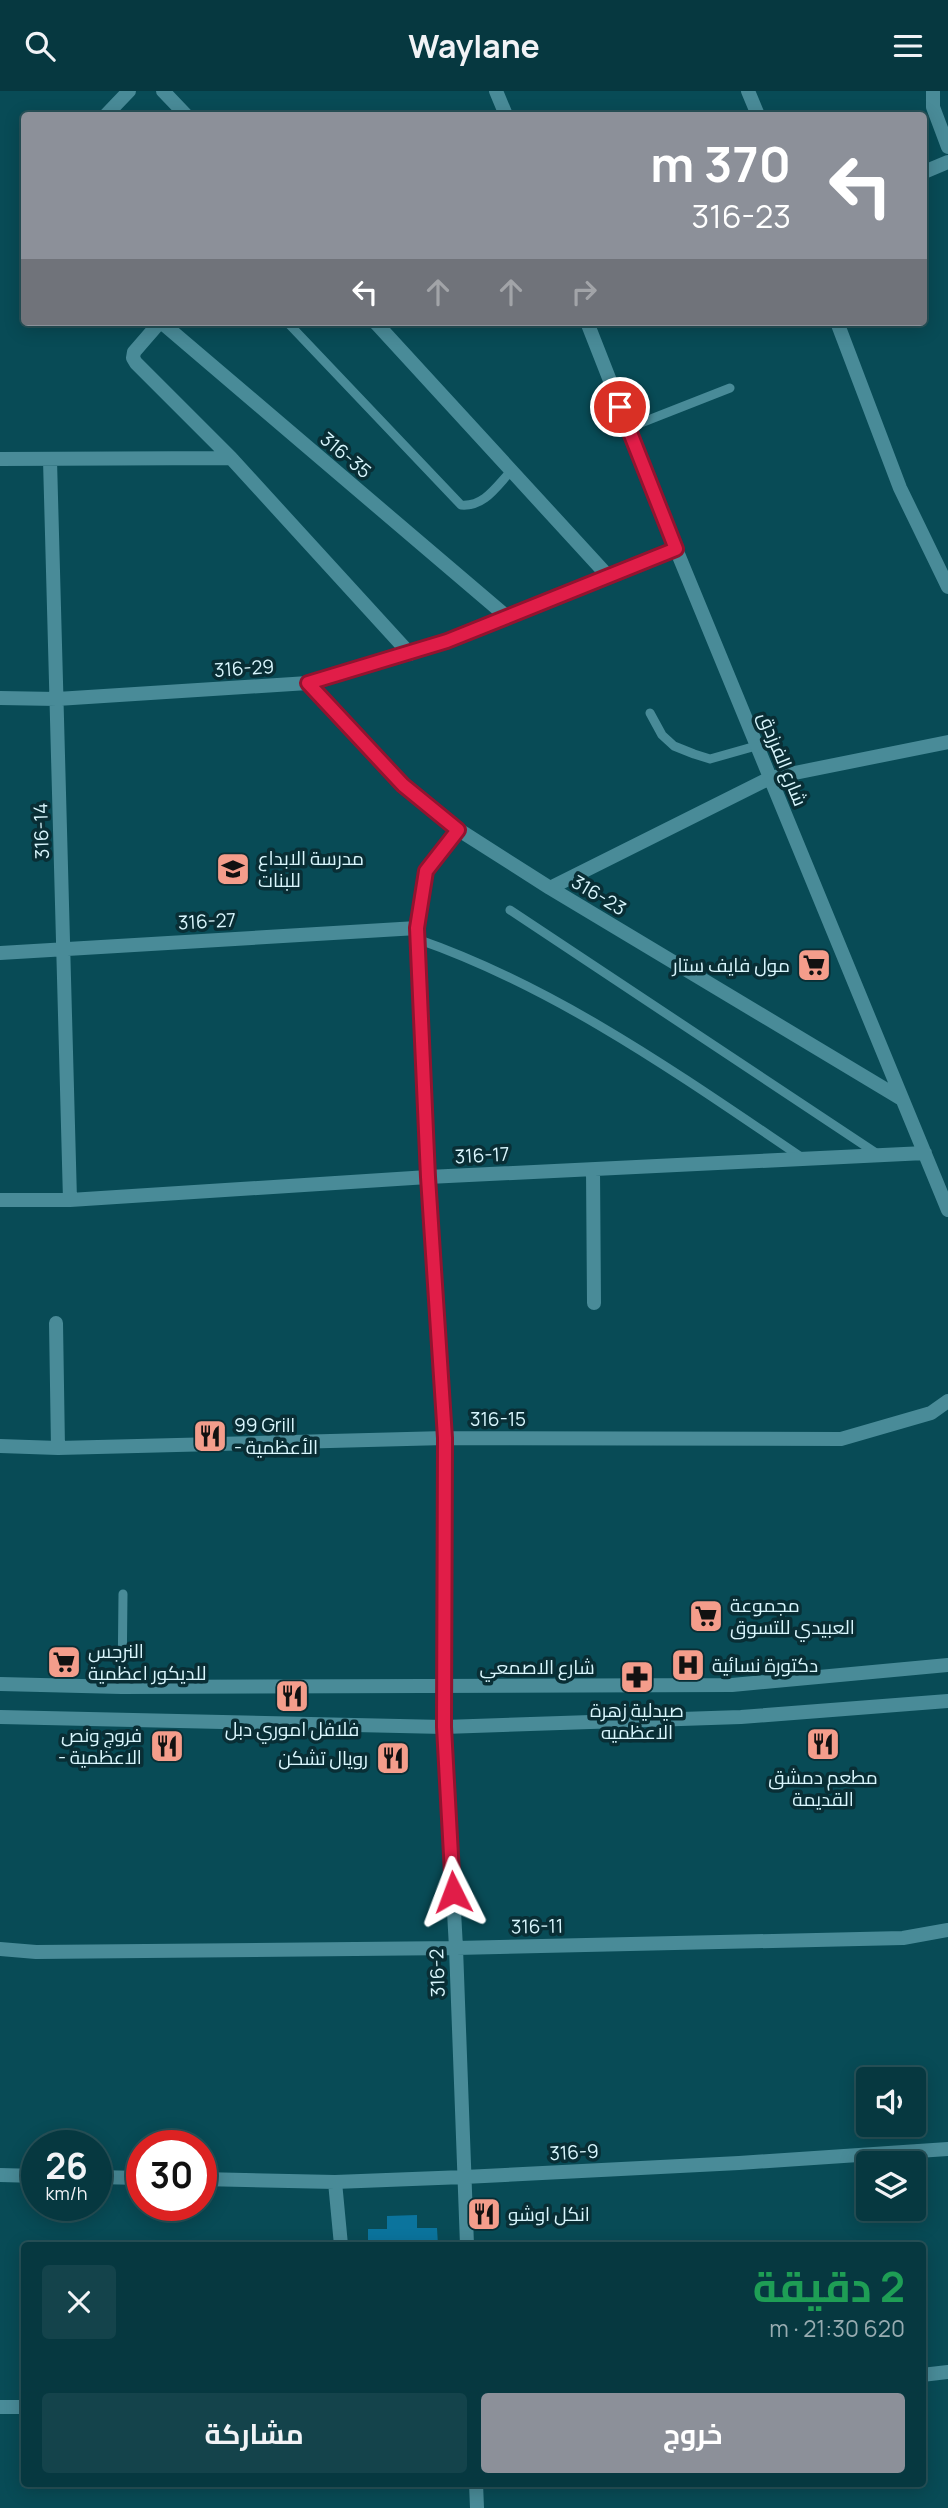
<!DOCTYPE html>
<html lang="ar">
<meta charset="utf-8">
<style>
body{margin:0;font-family:Manrope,Cairo,sans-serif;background:#14434b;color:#f1f3f6;direction:rtl;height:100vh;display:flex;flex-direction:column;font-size:26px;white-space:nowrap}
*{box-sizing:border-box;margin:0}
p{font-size:23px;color:#98acb1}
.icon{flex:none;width:38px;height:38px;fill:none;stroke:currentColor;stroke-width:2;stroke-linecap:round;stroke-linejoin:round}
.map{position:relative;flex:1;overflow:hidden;direction:ltr}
.side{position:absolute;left:21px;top:2151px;width:905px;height:245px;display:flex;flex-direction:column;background:#063840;border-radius:7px;box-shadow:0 4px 18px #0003,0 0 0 2px #275259;direction:rtl}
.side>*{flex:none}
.banner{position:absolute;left:21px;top:21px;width:906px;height:214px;border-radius:7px;box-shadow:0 4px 18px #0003,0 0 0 2px #275259;direction:rtl;background:#8c9099;color:#fff;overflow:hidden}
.buttons{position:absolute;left:856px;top:1976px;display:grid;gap:14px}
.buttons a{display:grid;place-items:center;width:70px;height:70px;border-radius:7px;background:#063840;box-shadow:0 4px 18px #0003,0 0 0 2px #275259;font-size:35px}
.speed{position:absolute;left:21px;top:2039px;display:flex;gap:14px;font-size:35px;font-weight:700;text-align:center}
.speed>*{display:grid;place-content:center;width:91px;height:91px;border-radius:50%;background:#063840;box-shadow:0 4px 18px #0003,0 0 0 2px #275259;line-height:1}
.speed small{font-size:18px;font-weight:400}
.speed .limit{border:10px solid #d22;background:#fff;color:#111}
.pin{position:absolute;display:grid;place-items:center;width:60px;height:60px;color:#fff;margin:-30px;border:4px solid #fff;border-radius:50%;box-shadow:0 2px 7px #0007}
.me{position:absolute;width:77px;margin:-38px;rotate:357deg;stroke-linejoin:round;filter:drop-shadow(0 0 5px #0008)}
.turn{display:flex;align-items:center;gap:24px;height:147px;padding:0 21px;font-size:32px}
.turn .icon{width:91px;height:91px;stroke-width:2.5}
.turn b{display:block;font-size:49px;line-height:60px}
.lanes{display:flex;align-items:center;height:66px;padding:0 21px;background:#0003;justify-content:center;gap:35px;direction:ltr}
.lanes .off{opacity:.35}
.round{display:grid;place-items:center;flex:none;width:74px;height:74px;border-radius:7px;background:#14434b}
.head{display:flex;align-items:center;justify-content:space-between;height:119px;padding:0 21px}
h1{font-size:42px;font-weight:700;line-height:52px;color:#1e9e55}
.action{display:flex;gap:14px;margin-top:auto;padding:14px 21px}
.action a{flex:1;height:80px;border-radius:7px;background:#8c9099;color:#fff;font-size:28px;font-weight:700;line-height:80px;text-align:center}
.action a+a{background:#14434b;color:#f1f3f6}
header{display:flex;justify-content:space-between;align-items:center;height:91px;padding:0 21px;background:#063840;font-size:32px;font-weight:700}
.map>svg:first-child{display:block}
</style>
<header><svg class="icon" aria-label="menu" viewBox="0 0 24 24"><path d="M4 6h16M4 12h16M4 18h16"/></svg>Waylane<svg class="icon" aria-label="search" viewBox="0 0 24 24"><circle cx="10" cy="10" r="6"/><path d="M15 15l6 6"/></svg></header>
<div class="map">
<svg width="948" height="2417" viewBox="0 0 948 2417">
<rect width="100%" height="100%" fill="#084b56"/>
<!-- building -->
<path fill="#0b749d" d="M417,2124V2137H437L438,2154H368V2138H387V2125Z"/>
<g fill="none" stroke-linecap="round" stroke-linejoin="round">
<!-- service -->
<path stroke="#498b98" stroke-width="9" d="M287,231L461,414C484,416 496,396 511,380
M628,337L730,297
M650,622L662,644L674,655L694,663L710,668L756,655
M510,819L879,1064
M417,848C558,897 681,985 804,1068
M122,1596L123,1503"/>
<!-- minor -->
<path stroke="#498b98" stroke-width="14" d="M163,0L186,24
M496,0L506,24
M748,0L758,24
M933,0V16L948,56
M106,24L129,0
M924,81L948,71
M160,231L134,261L133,267L136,272L231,367L410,563
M161,231L507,526
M375,231L608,485
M587,231L676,458L948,1119
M837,231L900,397L948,496
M0,368L231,367
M50,369L70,1109
M308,592L403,694L459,739L550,797L900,1007
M0,607L57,608L308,592L447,550L676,458
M459,739L426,780L417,837L428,1086L445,1347L444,1636L456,1857L467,2154
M550,797L770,687L948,651
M0,862L417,837
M593,1079L594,1212
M0,1109H70L428,1086L925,1062
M56,1232L58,1357
M0,1355L58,1357L445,1347L841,1348L931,1322L948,1310
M0,1858L36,1861L456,1857L903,1847L948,1839
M0,2084L37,2085
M96,2086L142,2087
M201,2088L335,2091L464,2086L739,2072L948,2058
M335,2091L341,2154
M922,2284L948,2281
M0,2316H24
M476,2392L477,2417"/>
<!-- tertiary -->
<path stroke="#498b98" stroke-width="14" d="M0,1593L122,1596L732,1594L948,1574
M0,1626L444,1636L741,1626L948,1610"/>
</g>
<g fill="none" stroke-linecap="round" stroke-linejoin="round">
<!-- route casing -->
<g stroke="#92132f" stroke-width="18">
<path id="route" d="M453,1801L444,1636L445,1347L428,1086L417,837L426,780L458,739L403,694L308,592L447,550L676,458L620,316"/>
</g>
<!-- route -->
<use href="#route" stroke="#e11d48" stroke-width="12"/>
</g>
<!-- icons -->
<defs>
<g id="school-square" transform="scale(1.75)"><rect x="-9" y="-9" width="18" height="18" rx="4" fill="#f49d8b" stroke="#092e35"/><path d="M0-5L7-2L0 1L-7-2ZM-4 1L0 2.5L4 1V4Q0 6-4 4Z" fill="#111"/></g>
<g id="supermarket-square" transform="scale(1.75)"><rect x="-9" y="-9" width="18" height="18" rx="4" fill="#f49d8b" stroke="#092e35"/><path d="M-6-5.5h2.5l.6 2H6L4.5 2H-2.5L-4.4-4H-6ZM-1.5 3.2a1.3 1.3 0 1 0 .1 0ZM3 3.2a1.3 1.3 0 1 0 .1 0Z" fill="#111"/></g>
<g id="restaurant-square" transform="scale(1.75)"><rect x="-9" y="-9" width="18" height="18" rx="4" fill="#f49d8b" stroke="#092e35"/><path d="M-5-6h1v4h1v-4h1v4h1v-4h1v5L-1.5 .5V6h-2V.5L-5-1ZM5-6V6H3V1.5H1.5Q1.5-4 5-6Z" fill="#111"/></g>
<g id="hospital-square" transform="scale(1.75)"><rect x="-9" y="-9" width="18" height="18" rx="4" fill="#f49d8b" stroke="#092e35"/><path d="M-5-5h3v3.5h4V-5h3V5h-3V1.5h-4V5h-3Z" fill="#111"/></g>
<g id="pharmacy-square" transform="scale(1.75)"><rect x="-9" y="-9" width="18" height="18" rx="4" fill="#f49d8b" stroke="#092e35"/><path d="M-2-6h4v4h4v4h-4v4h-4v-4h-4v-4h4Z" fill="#111"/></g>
</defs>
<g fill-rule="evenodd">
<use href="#school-square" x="233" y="778"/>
<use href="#supermarket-square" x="814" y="874"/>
<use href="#restaurant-square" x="210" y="1345"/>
<use href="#supermarket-square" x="706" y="1525"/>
<use href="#supermarket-square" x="64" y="1571"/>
<use href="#hospital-square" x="688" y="1574"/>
<use href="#pharmacy-square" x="637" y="1586"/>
<use href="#restaurant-square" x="292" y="1605"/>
<use href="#restaurant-square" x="823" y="1653"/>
<use href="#restaurant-square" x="167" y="1655"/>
<use href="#restaurant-square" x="393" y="1667"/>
<use href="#restaurant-square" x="484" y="2123"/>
</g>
<g text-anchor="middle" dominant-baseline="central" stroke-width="7" stroke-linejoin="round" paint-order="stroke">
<!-- street labels -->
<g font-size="19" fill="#d9f6fd" stroke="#092e35">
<text transform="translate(346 364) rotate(40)">316-35</text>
<text transform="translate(244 577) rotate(-4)">316-29</text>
<text transform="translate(783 668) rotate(68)">شارع الفرزدق</text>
<text transform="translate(41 740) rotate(-92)">316-14</text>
<text transform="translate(599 804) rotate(31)">316-23</text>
<text transform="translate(207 830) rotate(-3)">316-27</text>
<text transform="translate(482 1064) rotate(-3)">316-17</text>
<text x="498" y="1328">316-15</text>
<text x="537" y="1576">شارع الاصمعي</text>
<text transform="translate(537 1835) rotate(-1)">316-11</text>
<text transform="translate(437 1882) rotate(-92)">316-2</text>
<text transform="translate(574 2061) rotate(-3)">316-9</text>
</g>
<!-- poi labels -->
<g font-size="19" fill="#d9f6fd" stroke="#092e35" text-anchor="start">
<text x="258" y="767">مدرسة الابداع<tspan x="258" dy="22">للبنات</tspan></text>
<text x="790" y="874" text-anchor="end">مول فايف ستار</text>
<text x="234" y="1334">99 Grill<tspan x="234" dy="22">- الأعظمية</tspan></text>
<text x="730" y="1514">مجموعة<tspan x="730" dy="22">العبيدي للتسوق</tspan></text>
<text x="88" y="1560">النرجس<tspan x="88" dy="22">للديكور اعظمية</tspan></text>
<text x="712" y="1574">دكتورة نسائية</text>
<text x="637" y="1619" text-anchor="middle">صيدلية زهرة<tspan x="637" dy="22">الاعظميه</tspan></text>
<text x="292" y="1638" text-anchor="middle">فلافل اموري دبل</text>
<text x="142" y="1644" text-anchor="end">فروج ونص<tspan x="142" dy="22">- الاعظمية</tspan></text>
<text x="368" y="1667" text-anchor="end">رويال تشكن</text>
<text x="823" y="1686" text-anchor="middle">مطعم دمشق<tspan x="823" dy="22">القديمة</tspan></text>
<text x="508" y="2123">انكل اوشو</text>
</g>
</g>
</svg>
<div class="buttons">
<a><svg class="icon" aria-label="sound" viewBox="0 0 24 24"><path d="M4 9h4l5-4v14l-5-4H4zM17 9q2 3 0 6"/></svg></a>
<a><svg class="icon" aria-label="layers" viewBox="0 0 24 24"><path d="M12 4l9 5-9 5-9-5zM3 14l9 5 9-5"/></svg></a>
</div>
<div class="speed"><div>26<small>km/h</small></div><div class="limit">30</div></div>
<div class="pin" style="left:620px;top:316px;background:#d93025"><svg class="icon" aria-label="arrive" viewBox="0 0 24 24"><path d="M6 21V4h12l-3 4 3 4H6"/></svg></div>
<svg class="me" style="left:453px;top:1801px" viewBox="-20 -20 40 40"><path d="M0-17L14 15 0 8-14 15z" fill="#e11d48" stroke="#fff" stroke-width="4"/></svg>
<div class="banner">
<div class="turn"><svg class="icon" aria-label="left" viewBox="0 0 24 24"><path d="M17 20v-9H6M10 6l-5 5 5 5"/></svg><div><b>370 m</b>316-23</div></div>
<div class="lanes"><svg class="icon" aria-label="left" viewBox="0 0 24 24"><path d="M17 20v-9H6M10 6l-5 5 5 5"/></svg><svg class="icon off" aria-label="ahead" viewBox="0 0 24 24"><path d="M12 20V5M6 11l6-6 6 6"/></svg><svg class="icon off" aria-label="ahead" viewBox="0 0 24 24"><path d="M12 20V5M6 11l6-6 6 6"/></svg><svg class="icon off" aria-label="right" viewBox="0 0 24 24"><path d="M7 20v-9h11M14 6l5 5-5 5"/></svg></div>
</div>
<section class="side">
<div class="head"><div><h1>2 دقيقة</h1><p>620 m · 21:30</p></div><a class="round"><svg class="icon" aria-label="close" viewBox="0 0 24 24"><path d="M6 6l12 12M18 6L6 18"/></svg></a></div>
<div class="action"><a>خروج</a><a>مشاركة</a></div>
</section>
</div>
